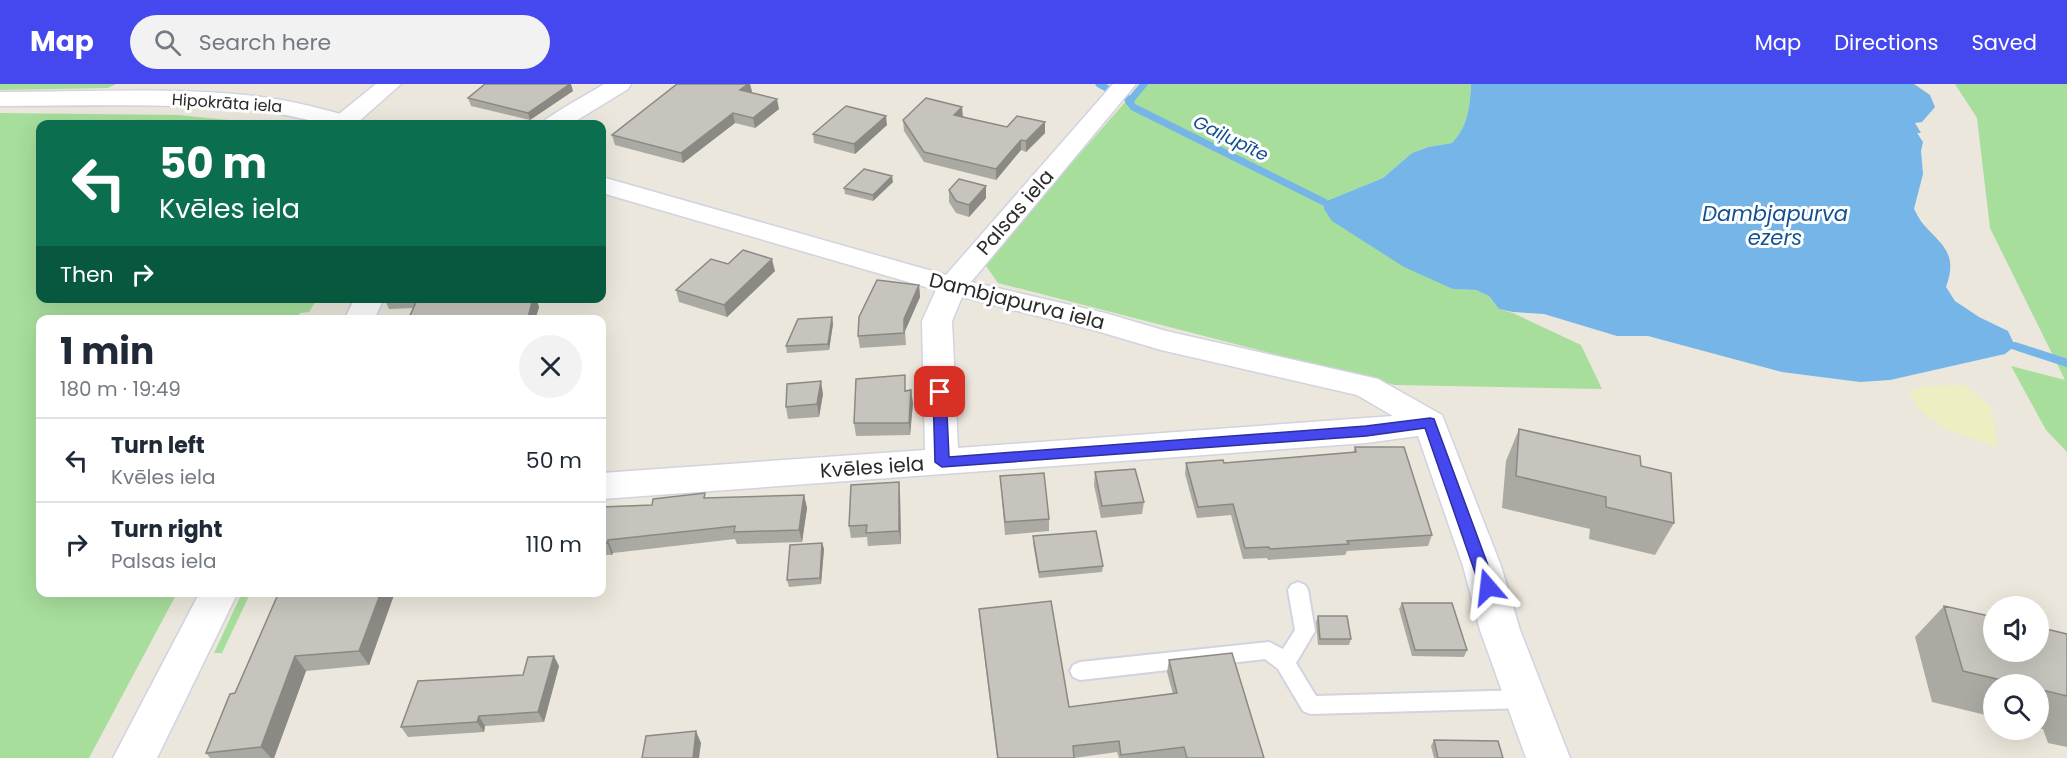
<!DOCTYPE html>
<meta charset="utf-8">
<style>
body{margin:0;font-family:Poppins,sans-serif;background:#f2f2f3;color:#1f2937;height:100vh;display:flex;flex-direction:column;font-size:22px;white-space:nowrap}
*{box-sizing:border-box;margin:0}
p{font-size:20px;color:#747a83}
.icon{flex:none;width:33px;height:33px;fill:none;stroke:currentColor;stroke-width:2;stroke-linecap:round;stroke-linejoin:round}
.map{position:relative;flex:1;overflow:hidden}
.panel{position:absolute;left:36px;top:231px;width:570px;height:282px;display:flex;flex-direction:column;background:#fff;border-radius:12px;box-shadow:0 6px 24px #0002}
.panel>*{flex:none}
.hud{position:absolute;left:36px;top:36px;width:570px;height:183px;border-radius:12px;box-shadow:0 6px 24px #0002;background:#0b6e4f;color:#fff;overflow:hidden}
.tools{position:absolute;left:1983px;top:512px;display:grid;gap:12px}
.tools a{display:grid;place-items:center;width:66px;height:66px;border-radius:50%;background:#fff;box-shadow:0 6px 24px #0002;font-size:30px}
.pin{position:absolute;display:grid;place-items:center;width:51px;height:51px;color:#fff;margin:-26px;border-radius:12px;box-shadow:0 3px 9px #0006}
.me{position:absolute;width:66px;margin:-33px;rotate:343deg;stroke-linejoin:round;filter:drop-shadow(0 0 4px #0008)}
.turn{display:flex;align-items:center;gap:21px;height:126px;padding:0 24px;font-size:27px}
.turn .icon{width:78px;height:78px;stroke-width:2.5}
.turn b{display:block;font-size:42px;line-height:51px}
.then{display:flex;align-items:center;height:57px;padding:0 24px;background:#0003;gap:12px;font-size:22px}
.round{display:grid;place-items:center;flex:none;width:63px;height:63px;border-radius:32px;background:#f2f2f3}
.summary{display:flex;align-items:center;justify-content:space-between;height:102px;padding:0 24px}
h1{font-size:36px;font-weight:700;line-height:45px}
ul{padding:0;list-style:none}
li{display:flex;align-items:center;gap:18px;height:84px;padding:0 24px;border-top:2px solid #e0e1e3}
li div{flex:1}
li b{display:block;font-size:22px}
li em{font-style:normal}
header{display:flex;align-items:center;gap:36px;box-sizing:border-box;height:84px;padding:0 30px;background:#4548ef;color:#fff}
header strong{font-size:28px}
nav{display:flex;gap:33px;margin-inline-start:auto;font-size:21px}
.search{width:420px;height:54px;background:#f2f2f3;display:flex;align-items:center;gap:15px;box-sizing:border-box;padding:0 21px;border-radius:33px;color:#747a83;font-size:22px}
.map>svg:first-child{display:block}
</style>
<header>
<strong>Map</strong>
<div class="search"><svg class="icon" aria-label="search" viewBox="0 0 24 24"><circle cx="10" cy="10" r="6"/><path d="M15 15l6 6"/></svg>Search here</div>
<nav><a>Map</a><a>Directions</a><a>Saved</a></nav>
</header>
<div class="map">
<svg width="2067" height="674" viewBox="0 0 2067 674">
<rect width="100%" height="100%" fill="#ebe7dc"/>
<!-- green -->
<path fill="#a7de9c" d="M0,0H116L108,4L0,6Z
M1141,0H1471C1470,23 1468,42 1452,59L1428,63L1412,69L1383,94L1324,118L1453,205L1476,206L1489,212L1499,225L1513,229L1581,261L1602,305L1395,301L998,199L984,179Z
M1955,0H2067V368L2046,346L2011,282L2065,296L1990,144L1977,34Z
M0,29L178,31L270,40H40V214L317,215L309,228L300,229L296,235L40,236V508L177,509L89,674H0Z
M249,512L222,569H214L240,513Z"/>
<!-- sand -->
<path fill="#edeec1" d="M1964,301L1991,323L1998,363C1959,350 1932,346 1908,309L1924,302Z"/>
<!-- water -->
<path fill="#75b5e7" d="M1471,0H1914L1930,11L1935,23L1922,38L1915,39L1921,49H1917L1923,58L1921,67L1923,90L1914,125C1917,130 1920,137 1924,141C1943,162 1958,170 1946,203L1955,217L1979,233L2008,247L2015,262L2005,270L1890,296L1860,298L1782,288L1648,252H1617L1544,230L1513,228L1499,225L1489,212L1476,206L1453,205L1404,183L1332,137L1324,125V118L1383,94L1412,69L1428,63L1452,59C1468,42 1470,23 1471,0Z"/>
<g fill="none" stroke-linecap="round" stroke-linejoin="round">
<!-- stream-far1 -->
<path stroke="#75b5e7" stroke-width="7" d="M1099,0L1108,5
M1127,14L1133,23L1324,118
M1129,18L1144,0"/>
<!-- stream -->
<path stroke="#75b5e7" stroke-width="8" d="M2015,262L2067,279"/>
<!-- lane casing -->
<g stroke="#d2d2e1" stroke-width="4">
<path id="lane" d="M1298,498L1305,501L1308,506L1315,547L1296,579L1316,612L1526,606L1533,609L1536,615L1533,621L1526,624L1310,630L1303,627L1278,585L1265,575L1080,596L1073,593L1070,587L1073,581L1080,578L1269,558L1283,565L1295,546L1288,506L1291,501Z"/>
</g>
<!-- street casing -->
<g stroke="#d2d2e1" stroke-width="3">
<path id="street" d="M376,0H401L356,40H332L334,34Z
M1113,0H1136L971,198L1105,229L1166,247L1378,295L1442,331L1501,482L1520,546L1570,674H1526L1480,546L1463,482L1418,352L1366,359L602,415V389L925,366L922,237L936,206L602,109V93L946,191ZM962,213L1097,247L1161,266L1357,311L1393,332L958,364L952,237Z"/>
</g>
<!-- secondary casing -->
<g stroke="#d2d2e1" stroke-width="3">
<path id="secondary" d="M604,0H631L628,5L571,40H541C546,33 593,7 604,0Z
M0,8C85,8 171,3 255,12C290,16 324,25 358,35L361,40C324,44 289,29 253,26C169,19 84,22 0,22Z
M355,214H384L374,236H344Z
M200,508H238L157,674H113Z"/>
</g>
<!-- lane -->
<use href="#lane" fill="#fff" fill-rule="evenodd"/>
<!-- street -->
<use href="#street" fill="#fff" fill-rule="evenodd"/>
<!-- secondary -->
<use href="#secondary" fill="#fff" fill-rule="evenodd"/>
</g>
<!-- wall -->
<path fill="#aaa9a2" d="M677,0H750L752,8L751,9L779,25L755,44L735,39L683,79L615,61L612,51Z
M573,7L530,36L471,22L468,14Z
M963,33L1007,43L1045,38V49L1026,68L1021,66L996,96L924,78L904,47L903,36Z
M887,41L855,70L814,59L813,50Z
M893,98L873,117L845,110L844,104Z
M949,106L986,114L969,133L956,129L949,118Z
M728,180L775,187L727,233L679,218L676,206Z
M919,201L920,213L905,247L906,261L860,264L858,252Z
M384,214H536L539,223L535,236H408L414,224L389,225Z
M832,233L833,240L829,266L787,269L786,262Z
M906,307L913,319L910,351L856,352L854,339Z
M823,310L819,333L788,335L786,323Z
M1519,345L1641,382L1674,439L1655,471L1589,455L1590,445L1502,424L1506,377Z
M1355,363L1432,451L1428,462L1347,467L1345,471L1268,476L1267,474L1243,475L1231,431L1197,434L1185,390L1186,379H1224L1353,369Z
M1095,388L1144,418L1142,430L1101,434L1094,401Z
M1000,392L1049,435V447L1005,451Z
M900,410L901,460L868,462L867,453L851,454L849,442Z
M804,411L807,424L802,458L737,460L735,455L613,469L612,471H602V423L652,421L706,414Z
M1033,452L1103,482L1102,488L1039,494L1033,459Z
M822,459L824,465L821,500L789,503L787,496Z
M279,508H395L369,581L306,587L274,674H210L206,669L235,609Z
M1402,519L1467,566L1464,573L1412,572L1399,525Z
M1944,522L2067,550V663L2048,659L2043,645L2038,644V600H1994V633L1932,618L1915,553Z
M979,525L1069,623L1173,610L1167,588L1169,576L1264,674H1119L1117,668L1074,674H997L980,537Z
M1318,532L1351,555L1349,561H1318L1316,538Z
M559,582L544,638L485,642L484,648L408,653L401,643L523,591Z
M1434,656L1503,674H1434L1431,662Z"/>
<!-- shaded-wall -->
<path fill="#8b8984" d="M570,0H571L573,7L530,36L528,29Z
M748,0H750L752,8L742,16L740,6Z
M777,15L779,25L755,44L753,34Z
M962,23L963,33L954,31Z
M733,29L735,39L683,79L681,69Z
M886,32L887,41L855,70L854,60Z
M1045,38V49L1026,68V57Z
M1021,56V66L996,96V85Z
M892,92L893,98L873,117V111Z
M986,102V114L969,133V121Z
M772,175L775,187L727,233L724,221Z
M919,201L920,213L905,247L906,261L904,235Z
M530,214H536L539,223L535,236H528V234Z
M832,233L833,240L829,266L828,260Z
M821,297L823,310L819,333L817,320Z
M911,306L913,319L910,351L909,339Z
M899,398L900,410L901,460L899,447Z
M804,411L807,424L802,458L799,446Z
M608,456L613,469L612,471L607,459Z
M822,459L824,465L821,500L820,494Z
M381,508H395L369,581L359,567Z
M295,572L306,587L274,674H271L261,663Z
M554,572L559,582L544,638L538,628Z
M479,632L485,642L484,648L477,638Z
M696,647L701,659L699,674H693Z"/>
<!-- building -->
<path fill="#c6c4bc" stroke="#8b8984" stroke-width="1.5" d="M485,0H570L528,29L468,14Z
M677,0H748L740,6L777,15L753,34L733,29L681,69L612,51Z
M926,14L962,23L954,31L1007,43L1017,32L1045,38L1026,57L1021,56L996,85L924,68L903,36Z
M846,22L886,32L854,60L813,50Z
M864,85L892,92L873,111L844,104Z
M959,95L986,102L969,121L956,117L949,106Z
M743,166L772,175L724,221L676,206L711,175L728,180Z
M877,196L919,201L904,235V249L858,252L859,233Z
M418,214H533L528,234L499,236H408Z
M832,233L828,260L786,262L798,235Z
M905,291V307L911,306L909,339H854L856,295Z
M821,297L817,320L786,323L787,300Z
M1519,345L1640,372L1641,382L1671,389L1674,439L1606,423V413L1516,392Z
M1355,363H1404L1432,451L1347,457L1349,460L1270,465L1269,463L1245,464L1233,420L1198,423L1186,379L1223,376L1224,379L1356,368Z
M1135,385L1144,418L1102,422L1095,388Z
M1044,389L1049,435L1005,438L1000,392Z
M899,398V447L866,449L867,441L849,442L851,401Z
M705,409L704,414L804,411L799,446L734,448L735,442L608,456L607,459H602V423L652,421L653,415Z
M1096,447L1103,482L1039,488L1033,452Z
M822,459L820,494L787,496L790,461Z
M279,508H381L359,567L295,572L261,663L206,669L230,610L235,609Z
M1051,517L1069,623L1177,609L1169,576L1232,569L1264,674H1187L1184,663L1121,671L1119,657L1073,662L1074,674H998L979,525Z
M1402,519H1452L1467,566H1415Z
M1944,522L1994,533V567H2038V543L2067,550V612L2038,605V600H2018L1963,587Z
M1318,532H1347L1351,555H1320Z
M554,572L538,628L479,632L477,638L401,643L418,597L523,591L528,573Z
M696,647L693,674H642L646,652Z
M1434,656L1498,657L1503,674H1438Z"/>
<!-- route -->
<path fill="#4548ef" stroke="#2d2f9b" stroke-width="1.5" d="M940,303L946,308L949,373L1366,342L1430,334L1434,335L1496,503L1493,508L1488,509L1482,508L1480,503L1425,344L1366,352L942,383L935,378L933,308Z"/>
<g text-anchor="middle" dominant-baseline="central" stroke-width="6" stroke-linejoin="round" paint-order="stroke">
<!-- far-street labels -->
<g font-size="16" fill="#2a2a2a" stroke="#fff">
<text transform="translate(227 19) rotate(4)">Hipokrāta iela</text>
</g>
<!-- far-water labels -->
<g font-size="18" font-style="italic" fill="#155192" stroke="#fff">
<text transform="translate(1231 54) rotate(26)">Gaiļupīte</text>
</g>
<!-- street labels -->
<g font-size="20" fill="#2a2a2a" stroke="#fff">
<text transform="translate(1015 128) rotate(-49)">Palsas iela</text>
<text transform="translate(1017 217) rotate(14)">Dambjapurva iela</text>
<text transform="translate(872 383) rotate(-4)">Kvēles iela</text>
</g>
<!-- water labels -->
<g font-size="21" font-style="italic" fill="#155192" stroke="#fff">
<text x="1775" y="129">Dambjapurva<tspan x="1775" dy="24">ezers</tspan></text>
</g>
</g>
</svg>
<div class="tools">
<a><svg class="icon" aria-label="sound" viewBox="0 0 24 24"><path d="M4 9h4l5-4v14l-5-4H4zM17 9q2 3 0 6"/></svg></a>
<a><svg class="icon" aria-label="search" viewBox="0 0 24 24"><circle cx="10" cy="10" r="6"/><path d="M15 15l6 6"/></svg></a>
</div>
<div class="pin" style="left:940px;top:308px;background:#d93025"><svg class="icon" aria-label="arrive" viewBox="0 0 24 24"><path d="M6 21V4h12l-3 4 3 4H6"/></svg></div>
<svg class="me" style="left:1488px;top:503px" viewBox="-20 -20 40 40"><path d="M0-17L14 15 0 8-14 15z" fill="#4548ef" stroke="#fff" stroke-width="4"/></svg>
<div class="hud">
<div class="turn"><svg class="icon" aria-label="left" viewBox="0 0 24 24"><path d="M17 20v-9H6M10 6l-5 5 5 5"/></svg><div><b>50 m</b>Kvēles iela</div></div>
<div class="then">Then<svg class="icon" aria-label="right" viewBox="0 0 24 24"><path d="M7 20v-9h11M14 6l5 5-5 5"/></svg></div>
</div>
<section class="panel">
<div class="summary"><div><h1>1 min</h1><p>180 m · 19:49</p></div><a class="round"><svg class="icon" aria-label="close" viewBox="0 0 24 24"><path d="M6 6l12 12M18 6L6 18"/></svg></a></div>
<ul>
<li><svg class="icon" aria-label="left" viewBox="0 0 24 24"><path d="M17 20v-9H6M10 6l-5 5 5 5"/></svg><div><b>Turn left</b><p>Kvēles iela</p></div><em>50 m</em></li>
<li><svg class="icon" aria-label="right" viewBox="0 0 24 24"><path d="M7 20v-9h11M14 6l5 5-5 5"/></svg><div><b>Turn right</b><p>Palsas iela</p></div><em>110 m</em></li>
</ul>
</section>
</div>
